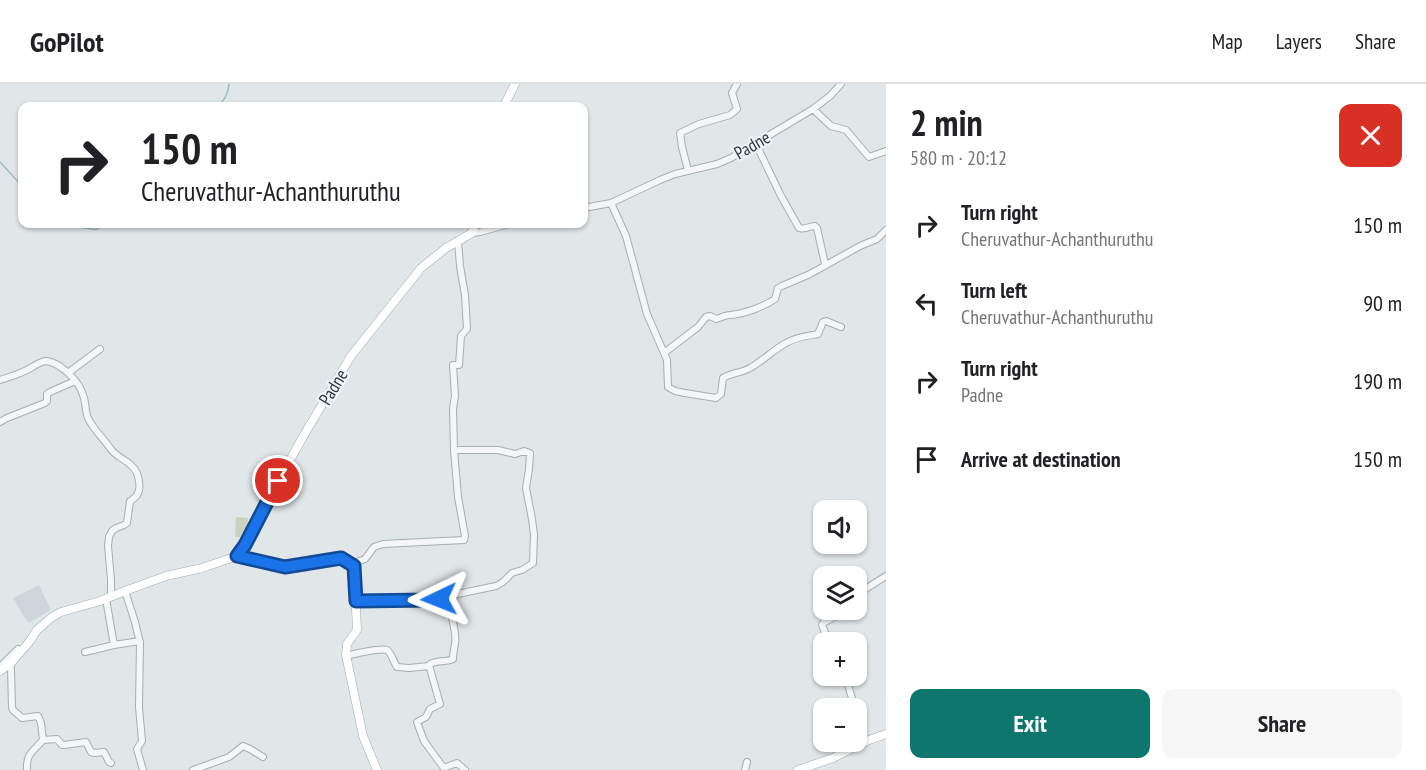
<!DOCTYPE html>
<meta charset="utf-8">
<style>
body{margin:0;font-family:"PT Sans Narrow",sans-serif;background:#f6f6f6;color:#202124;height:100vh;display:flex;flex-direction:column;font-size:22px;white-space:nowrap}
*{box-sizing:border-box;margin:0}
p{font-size:20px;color:#757577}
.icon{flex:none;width:33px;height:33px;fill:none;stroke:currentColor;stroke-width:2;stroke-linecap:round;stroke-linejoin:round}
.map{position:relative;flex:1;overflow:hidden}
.drawer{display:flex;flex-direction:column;background:#fff;width:540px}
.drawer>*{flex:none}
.guide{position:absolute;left:18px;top:18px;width:570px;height:126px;border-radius:12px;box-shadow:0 2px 4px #0004;background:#fff;color:#202124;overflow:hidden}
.controls{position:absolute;left:813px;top:416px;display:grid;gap:12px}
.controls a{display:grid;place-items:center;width:54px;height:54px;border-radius:12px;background:#fff;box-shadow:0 2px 4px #0004;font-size:30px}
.pin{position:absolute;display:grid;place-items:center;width:51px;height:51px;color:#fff;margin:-26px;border:3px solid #fff;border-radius:50%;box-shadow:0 2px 6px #0007}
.me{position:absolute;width:66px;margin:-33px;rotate:268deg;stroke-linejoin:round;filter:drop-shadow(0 0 4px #0008)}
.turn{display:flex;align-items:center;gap:21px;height:126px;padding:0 24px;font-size:27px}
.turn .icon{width:78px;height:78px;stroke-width:2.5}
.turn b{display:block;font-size:42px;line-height:51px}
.round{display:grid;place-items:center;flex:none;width:63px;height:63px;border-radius:12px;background:#f6f6f6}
.overview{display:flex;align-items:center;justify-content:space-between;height:102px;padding:0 24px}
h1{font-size:36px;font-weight:800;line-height:45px}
.primary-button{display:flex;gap:12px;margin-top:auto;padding:12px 24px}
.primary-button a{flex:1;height:69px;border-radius:12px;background:#0f766e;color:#fff;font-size:24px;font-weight:800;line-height:69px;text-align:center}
.primary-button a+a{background:#f6f6f6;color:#202124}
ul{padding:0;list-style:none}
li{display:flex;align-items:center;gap:18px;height:78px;padding:0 24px}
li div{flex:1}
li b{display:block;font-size:22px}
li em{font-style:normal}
header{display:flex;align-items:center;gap:36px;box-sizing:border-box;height:84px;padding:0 30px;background:#fff;border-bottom:2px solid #e0e0e0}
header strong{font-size:28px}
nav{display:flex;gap:33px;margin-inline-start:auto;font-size:21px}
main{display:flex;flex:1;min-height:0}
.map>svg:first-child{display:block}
</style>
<header>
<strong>GoPilot</strong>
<nav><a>Map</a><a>Layers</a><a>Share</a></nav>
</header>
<main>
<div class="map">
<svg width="886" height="686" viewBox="0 0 886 686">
<rect width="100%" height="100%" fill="#e1e6e9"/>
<!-- built -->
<path fill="#cfd6db" d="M39,501L51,526L28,539L13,514Z"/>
<!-- green -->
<path fill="#cad3c2" d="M236,433L248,434L247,453H235Z"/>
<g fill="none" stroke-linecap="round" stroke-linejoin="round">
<!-- stream -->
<path stroke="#9dbbc8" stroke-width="1.5" d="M217,22C224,18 228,9 229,0
M0,78L22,102
M66,140C76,144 77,142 86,144C95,146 97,147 104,140"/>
<!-- minor casing -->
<g stroke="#a6aeb3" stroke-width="8">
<path id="minor" d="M813,25L831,42L846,46L869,73L886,67
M756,60L781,112L799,144C805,146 810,142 815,142L817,144L825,180
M688,86L682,63L680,49L699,40L730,31L737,25L732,9L737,0
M611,119L626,152L647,230L667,276L668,303L675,307L685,309L716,314L721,310L723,294C731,289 741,289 750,284C763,277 773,266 786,259C796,253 807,252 818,250L823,238L826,237L841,243
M584,124L611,119L660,96L675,90L717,80L731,74L813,25L830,12L841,0
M472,149L480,148L509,140
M664,269L698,243L706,233L710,232L716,235C720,234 725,231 730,231C744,230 763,223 775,215L778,204L782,202L810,190L860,162L877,155L886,146
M68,289L100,265
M0,296C12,292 24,289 34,282C39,279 42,277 47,277C62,280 79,297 83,311C86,318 85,327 88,334C93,345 103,354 110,364C117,375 131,376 137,389C139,395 141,405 137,411C137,412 131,417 130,417L127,439L124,441L116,444L112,447L109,453L108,462L111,496V513
M0,338L7,334L45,319L47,317V310L50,308L75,297
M351,480L365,475L374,463L383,460L464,456L465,452L458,413L454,366
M125,507L135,538L140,559L139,623L142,657L137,665L143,686
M856,511L886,492
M445,513C450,523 457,550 455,560C454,566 453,569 453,575C446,579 435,575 429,581L440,620L430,625L426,633L417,638L424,657L443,683H446L457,679L465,686
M356,517L429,516L496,502L503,498L512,489L522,486L533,479L534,451L532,435L526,404L529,385L530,369L524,367L515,370L498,366H454L453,325L455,312L453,281H459L461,252L467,245L465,211L460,182L458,157
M829,558L822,541L823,539L840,530L844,525
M114,561L140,557
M85,568L114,561L106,515
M346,572C353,570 380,564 387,566C391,568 394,579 397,583L409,584L429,582
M0,583L18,565
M11,584L12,623L13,626L22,634L38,632L41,639L43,656C33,668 26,669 27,686
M844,591L848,601L855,624
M856,630L863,659
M43,656L57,655L62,661H64L86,658L91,668L95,669L104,668L109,678L111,679
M193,686L229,673L243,662L250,665L263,673
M745,686L747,678"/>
</g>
<!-- major casing -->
<g stroke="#a1adb5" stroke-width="9">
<path id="major" d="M504,22L515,0
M237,472L245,461L265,421L304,351L351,272L421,184L446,164L472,149L475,140
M0,587L11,579L30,557L37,546L52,533L61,528L100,517L125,507L166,492L202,484L237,472L285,483L341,474L354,482L357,546L347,560L346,571L363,652L377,686
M798,686L833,674L869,656L886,650"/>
</g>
<!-- minor -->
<use href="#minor" stroke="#f4f6f8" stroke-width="6"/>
<!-- major -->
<use href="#major" stroke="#fff" stroke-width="8"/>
</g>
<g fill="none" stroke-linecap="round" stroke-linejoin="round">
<!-- route casing -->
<g stroke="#114b97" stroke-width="15">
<path id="route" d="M278,397L245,461L237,472L285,483L341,474L354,482L356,517L429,516L439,515"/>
</g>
<!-- route -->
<use href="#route" stroke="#1a73e8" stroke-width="10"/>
</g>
<g text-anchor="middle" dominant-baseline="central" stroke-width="4.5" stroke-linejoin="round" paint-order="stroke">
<!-- street labels -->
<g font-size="18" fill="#2a3741" stroke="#f1f4f7">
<text transform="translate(752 61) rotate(-30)">Padne</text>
<text transform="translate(333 303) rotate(-59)">Padne</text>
</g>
</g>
</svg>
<div class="controls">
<a><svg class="icon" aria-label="sound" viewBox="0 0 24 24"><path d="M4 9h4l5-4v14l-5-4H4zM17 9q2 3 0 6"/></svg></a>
<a><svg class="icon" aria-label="layers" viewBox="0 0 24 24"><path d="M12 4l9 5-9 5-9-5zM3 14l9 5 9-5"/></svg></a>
<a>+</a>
<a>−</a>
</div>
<div class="pin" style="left:278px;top:397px;background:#d93025"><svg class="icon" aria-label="arrive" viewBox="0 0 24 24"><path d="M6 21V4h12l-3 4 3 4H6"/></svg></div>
<svg class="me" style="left:439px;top:515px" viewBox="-20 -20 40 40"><path d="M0-17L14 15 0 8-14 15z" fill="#1a73e8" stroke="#fff" stroke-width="4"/></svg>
<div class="guide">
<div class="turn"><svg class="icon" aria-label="right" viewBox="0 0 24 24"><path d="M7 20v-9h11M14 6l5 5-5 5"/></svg><div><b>150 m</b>Cheruvathur-Achanthuruthu</div></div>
</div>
</div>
<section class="drawer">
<div class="overview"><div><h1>2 min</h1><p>580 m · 20:12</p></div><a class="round" style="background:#d93025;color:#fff"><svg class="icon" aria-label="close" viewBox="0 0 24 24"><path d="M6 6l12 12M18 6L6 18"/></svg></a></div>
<ul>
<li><svg class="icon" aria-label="right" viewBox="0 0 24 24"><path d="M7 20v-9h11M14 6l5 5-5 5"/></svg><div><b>Turn right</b><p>Cheruvathur-Achanthuruthu</p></div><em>150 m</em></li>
<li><svg class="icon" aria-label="left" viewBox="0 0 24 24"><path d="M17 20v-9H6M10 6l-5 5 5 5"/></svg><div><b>Turn left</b><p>Cheruvathur-Achanthuruthu</p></div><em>90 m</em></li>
<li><svg class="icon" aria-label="right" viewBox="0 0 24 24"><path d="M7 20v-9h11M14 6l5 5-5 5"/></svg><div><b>Turn right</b><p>Padne</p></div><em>190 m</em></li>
<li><svg class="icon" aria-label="arrive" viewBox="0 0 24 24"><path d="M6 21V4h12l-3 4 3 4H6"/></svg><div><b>Arrive at destination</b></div><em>150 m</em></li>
</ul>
<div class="primary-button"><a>Exit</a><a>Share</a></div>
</section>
</main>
